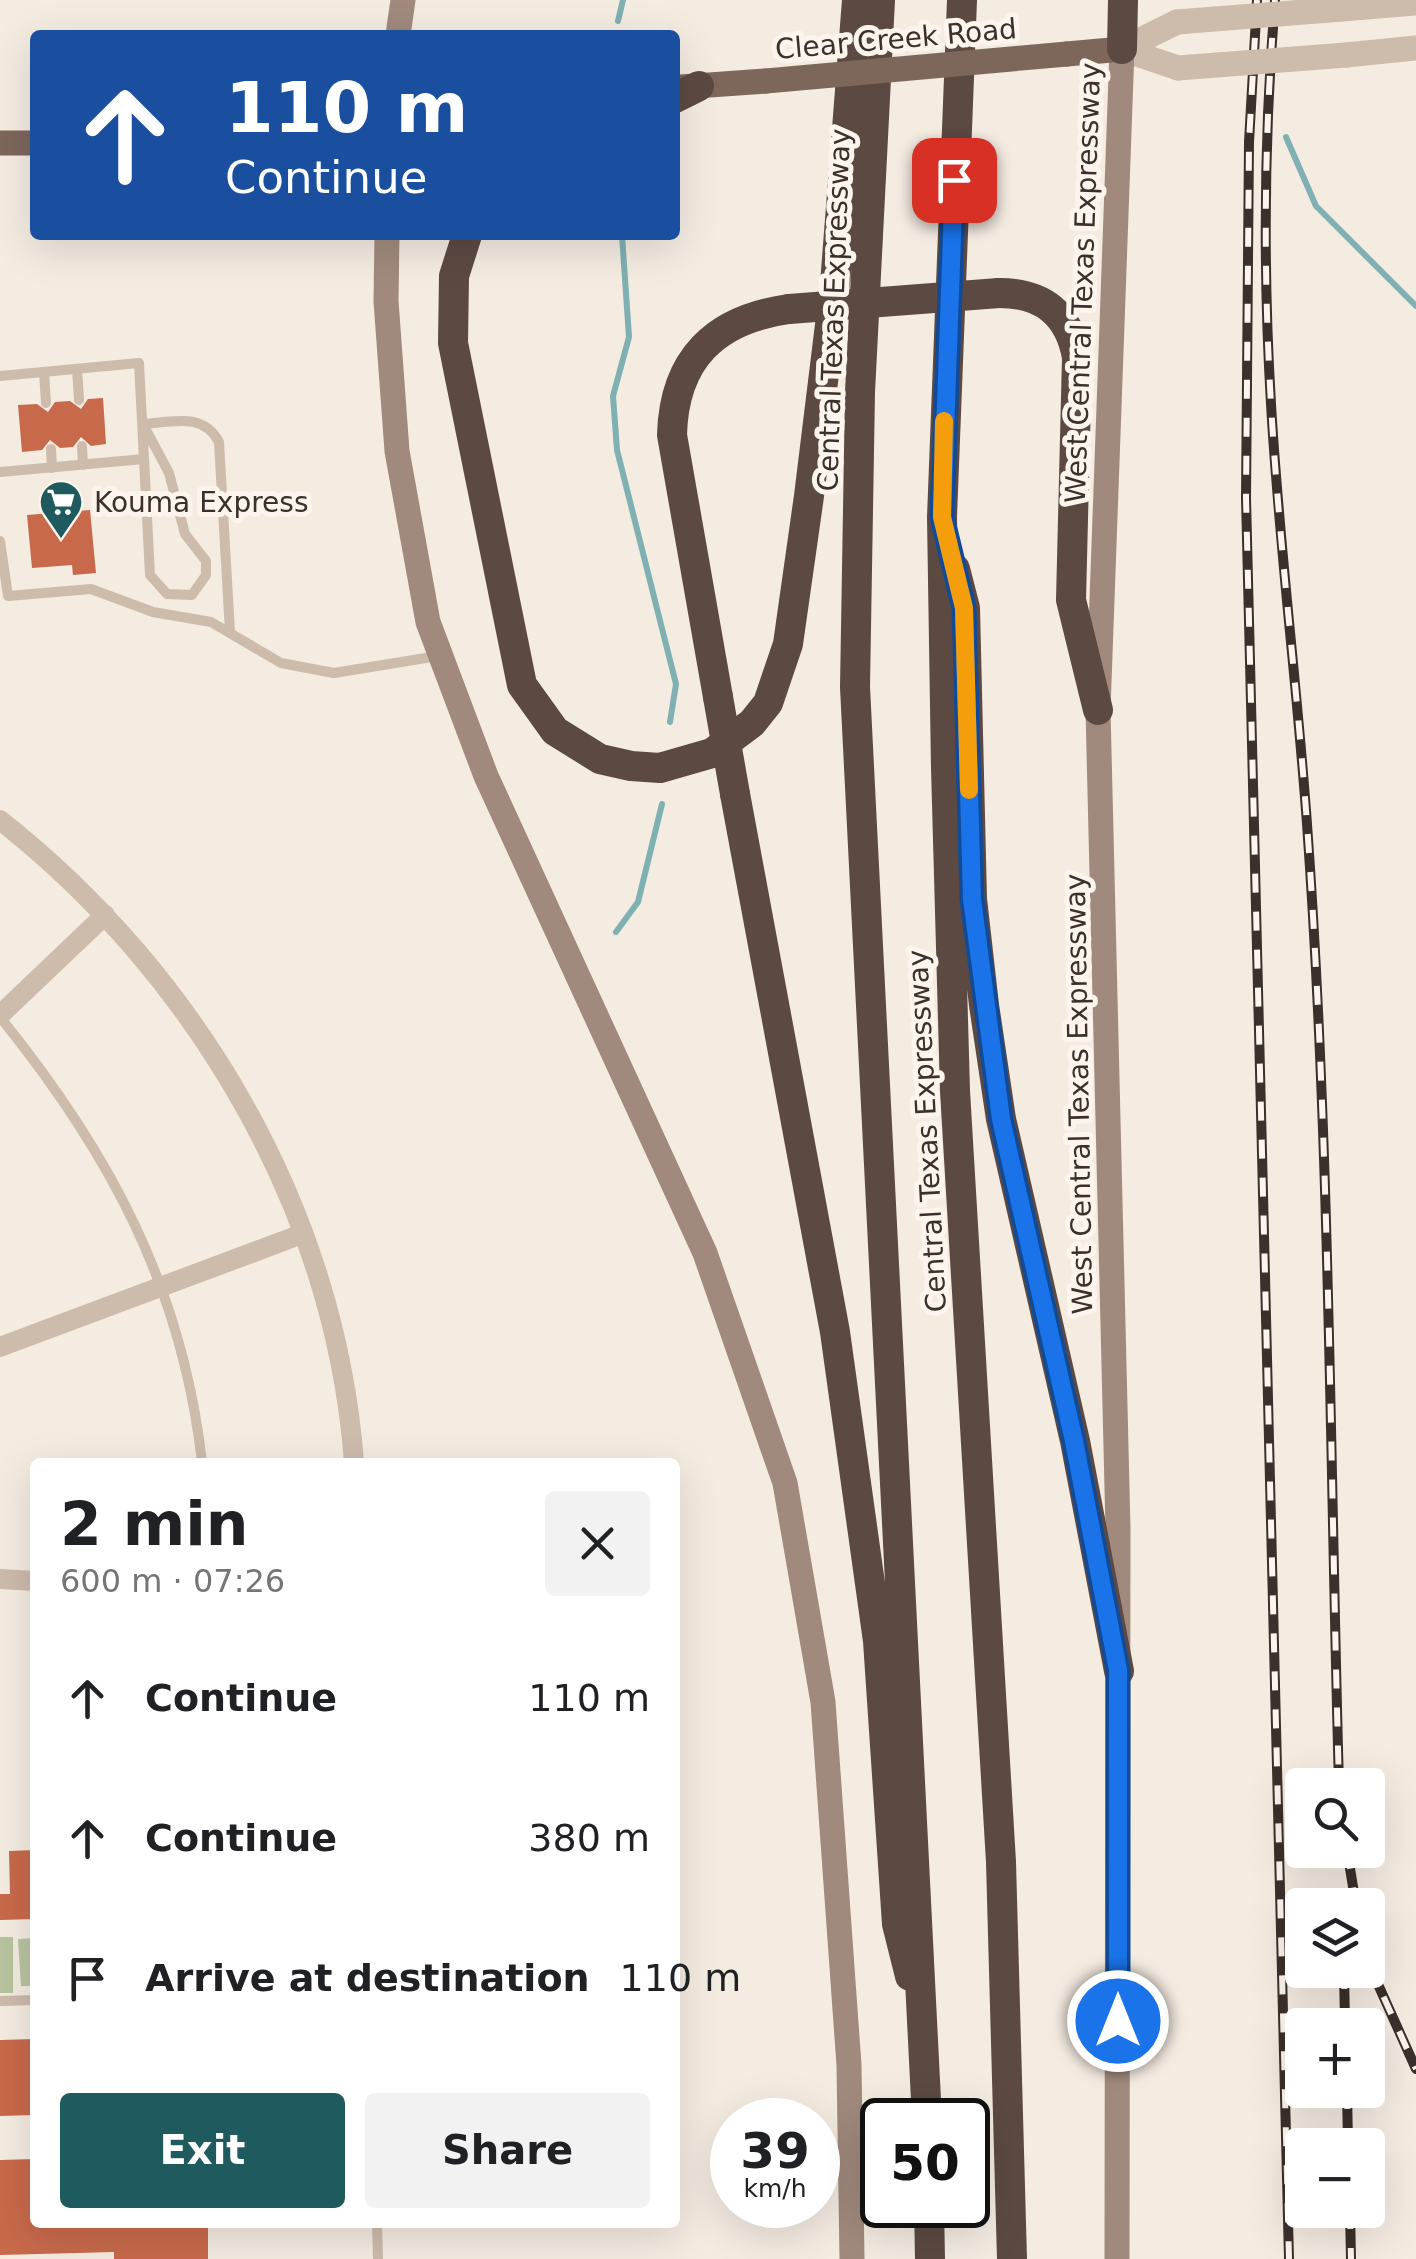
<!DOCTYPE html>
<meta charset="utf-8">
<style>
body{margin:0;font-family:"DejaVu Sans",sans-serif;background:#f2f2f2;color:#202124;height:100vh;display:flex;flex-direction:column;font-size:38px;white-space:nowrap}
*{box-sizing:border-box;margin:0}
p{font-size:32px;color:#757577}
.icon{flex:none;width:55px;height:55px;fill:none;stroke:currentColor;stroke-width:2;stroke-linecap:round;stroke-linejoin:round}
.map{position:relative;flex:1;overflow:hidden}
.sheet{position:absolute;left:30px;top:1458px;width:650px;height:770px;display:flex;flex-direction:column;background:#fff;border-radius:10px;box-shadow:0 10px 40px #0002}
.sheet>*{flex:none}
.hud{position:absolute;left:30px;top:30px;width:650px;height:210px;border-radius:10px;box-shadow:0 10px 40px #0002;background:#1a4fa0;color:#fff;overflow:hidden}
.fabs{position:absolute;left:1285px;top:1768px;display:grid;gap:20px}
.fabs a{display:grid;place-items:center;width:100px;height:100px;border-radius:10px;background:#fff;box-shadow:0 10px 40px #0002;font-size:50px}
.speed{position:absolute;left:710px;top:2098px;display:flex;gap:20px;font-size:50px;font-weight:700;text-align:center}
.speed>*{display:grid;place-content:center;width:130px;height:130px;border-radius:50%;background:#fff;box-shadow:0 10px 40px #0002;line-height:1}
.speed small{font-size:25px;font-weight:400}
.speed .limit{border:5px solid #111;border-radius:15px;background:#fff;color:#111}
.pin{position:absolute;display:grid;place-items:center;width:85px;height:85px;color:#fff;margin:-42px;border-radius:20px;box-shadow:0 5px 15px #0006}
.me{position:absolute;width:110px;margin:-55px;rotate:0deg;stroke-linejoin:round;filter:drop-shadow(0 0 8px #0008)}
.turn{display:flex;align-items:center;gap:35px;height:210px;padding:0 30px;font-size:45px}
.turn .icon{width:130px;height:130px;stroke-width:2.5}
.turn b{display:block;font-size:70px;line-height:85px}
.round{display:grid;place-items:center;flex:none;width:105px;height:105px;border-radius:10px;background:#f2f2f2}
.overview{display:flex;align-items:center;justify-content:space-between;height:170px;padding:0 30px}
h1{font-size:60px;font-weight:700;line-height:75px}
.primary-button{display:flex;gap:20px;margin-top:auto;padding:20px 30px}
.primary-button a{flex:1;height:115px;border-radius:10px;background:#1f5a5e;color:#fff;font-size:40px;font-weight:700;line-height:115px;text-align:center}
.primary-button a+a{background:#f2f2f2;color:#202124}
ul{padding:0;list-style:none}
li{display:flex;align-items:center;gap:30px;height:140px;padding:0 30px}
li div{flex:1}
li b{display:block;font-size:38px}
li em{font-style:normal}
.map>svg:first-child{display:block}
</style>
<div class="map">
<svg width="1416" height="2259" viewBox="0 0 1416 2259">
<rect width="100%" height="100%" fill="#f4ebe1"/>
<!-- green -->
<path fill="#b8c4a0" d="M0,1937H13V1993H0Z
M35,1938V1986H21L18,1939Z"/>
<g fill="none" stroke-linecap="round" stroke-linejoin="round">
<!-- stream -->
<path stroke="#7fb0b2" stroke-width="6" d="M618,21L623,0
M1286,137L1316,206L1416,306
M622,235L629,337L613,396L617,450L676,684L670,722
M616,932L638,902L662,804"/>
</g>
<!-- building -->
<path fill="#c8694b" d="M103,398L106,444L91,446L81,437L73,447L60,448L50,440L42,450L22,452L18,405L37,404L48,412L55,402L70,401L81,409L88,399Z
M90,510L96,573L73,575L72,565L32,568L27,515Z
M35,1850V1919L0,1920V1894H10L9,1851Z
M35,2039V2115L0,2116V2040Z
M35,2159V2222H208V2259H114V2252L0,2255V2160Z"/>
<g fill="none" stroke-linecap="round" stroke-linejoin="round">
<!-- service -->
<path stroke="#cdbbac" stroke-width="10" d="M77,369L79,400
M44,372L46,403
M0,376L139,363L150,575L167,594L192,595L206,575V561L185,534L169,473L143,424C173,422 203,412 219,442L230,632
M82,446L83,465
M51,449L52,468
M0,472L144,459
M0,541L8,596L91,589L153,612L211,622L281,663L334,673L438,656
M0,1017C110,1153 182,1287 202,1462
M0,2001L35,2000
M377,2222L378,2259"/>
<!-- minor -->
<path stroke="#cdbbac" stroke-width="20" d="M0,820C197,975 335,1210 354,1462
M0,1015L105,915
M0,1347L302,1234
M0,1579L35,1581"/>
<!-- tertiary -->
<path stroke="#cdbbac" stroke-width="25" d="M1342,9L1416,3
M1122,49L1177,22
M1122,49L1178,68
M1346,55L1416,48"/>
<!-- secondary -->
<path stroke="#a18a7d" stroke-width="25" d="M398,35L403,0
M387,235L386,301L397,451L428,622L486,776L705,1253L785,1483L823,1702L849,2065L852,2259
M1117,2259L1118,1529L1098,710L1122,49"/>
<!-- primary -->
<path stroke="#7d675c" stroke-width="25" d="M1067,54L1122,49
M681,87L766,81
M0,143H35"/>
<!-- motorway -->
<path stroke="#5c4a42" stroke-width="30" d="M880,0L860,392L855,687L927,2120
M962,0L942,517L946,768L955,1091L1001,1862L1012,2259
M1122,49L1123,0
M675,98L699,86
M467,235L454,276L453,343L522,685L555,731L600,759L631,766L660,768L712,753L752,723L768,703L788,644L809,496L835,284L857,0
M999,293C1043,293 1069,314 1077,357L1071,600L1098,710
M955,569L965,608L972,899L984,1005L1001,1119L1075,1441L1119,1671
M718,697L672,435C674,359 715,319 789,309
M735,794L835,1332L878,1641L897,1924L910,1976
M929,2205L930,2259"/>
<!-- rail casing -->
<g stroke="#3b302b" stroke-width="10">
<path id="rail" d="M1257,0L1249,142L1246,498L1289,2259
M1275,0C1264,134 1263,270 1271,404C1279,544 1297,684 1307,824C1330,1144 1330,1465 1339,1785
M1347,1850L1356,1905
M1368,1962L1416,2069
M1344,1970L1345,2025
M1347,2090L1348,2145
M1350,2210L1351,2259"/>
</g>
<!-- rail -->
<use href="#rail" stroke="#fbf5ee" stroke-width="6" stroke-dasharray="19" stroke-linecap="butt"/>
<!-- tertiary-bridge -->
<path stroke="#cdbbac" stroke-width="25" d="M1177,22L1342,9
M1178,68L1346,55"/>
<!-- primary-bridge -->
<path stroke="#7d675c" stroke-width="25" d="M766,81L1067,54"/>
<!-- motorway-bridge -->
<path stroke="#5c4a42" stroke-width="30" d="M789,309L999,293
M718,697L735,794"/>
</g>
<g fill="none" stroke-linecap="round" stroke-linejoin="round">
<!-- route casing -->
<g stroke="#114b97" stroke-width="25">
<path id="route" d="M954,180L942,517L964,608L972,899L1001,1119L1074,1441L1118,1670V2021"/>
</g>
<!-- route -->
<use href="#route" stroke="#1a73e8" stroke-width="18"/>
<!-- slow -->
<path stroke="#f59e0b" stroke-width="18" d="M944,421L942,517L964,608L969,790"/>
</g>
<!-- icons -->
<defs>
<g id="supermarket-pin" transform="scale(2.25)"><path d="M0 17L-7.5 6A9.5 9.5 0 1 1 7.5 6Z" fill="#1f5a5e" stroke="#fbf5ee"/><path d="M-6-5.5h2.5l.6 2H6L4.5 2H-2.5L-4.4-4H-6ZM-1.5 3.2a1.3 1.3 0 1 0 .1 0ZM3 3.2a1.3 1.3 0 1 0 .1 0Z" fill="#fff"/></g>
</defs>
<g fill-rule="evenodd">
<use href="#supermarket-pin" x="61" y="502"/>
</g>
<g text-anchor="middle" dominant-baseline="central" stroke-width="10" stroke-linejoin="round" paint-order="stroke">
<!-- street labels -->
<g font-size="28" fill="#3b302b" stroke="#fbf5ee">
<text transform="translate(896 39) rotate(-5)">Clear Creek Road</text>
<text transform="translate(1083 283) rotate(-88)">West Central Texas Expressway</text>
<text transform="translate(834 310) rotate(-88)">Central Texas Expressway</text>
<text transform="translate(1079 1094) rotate(-91)">West Central Texas Expressway</text>
<text transform="translate(927 1131) rotate(-93)">Central Texas Expressway</text>
</g>
<!-- poi labels -->
<g font-size="28" fill="#3b302b" stroke="#fbf5ee" text-anchor="start">
<text x="94" y="502">Kouma Express</text>
</g>
</g>
</svg>
<div class="fabs">
<a><svg class="icon" aria-label="search" viewBox="0 0 24 24"><circle cx="10" cy="10" r="6"/><path d="M15 15l6 6"/></svg></a>
<a><svg class="icon" aria-label="layers" viewBox="0 0 24 24"><path d="M12 4l9 5-9 5-9-5zM3 14l9 5 9-5"/></svg></a>
<a>+</a>
<a>−</a>
</div>
<div class="speed"><div>39<small>km/h</small></div><div class="limit">50</div></div>
<div class="pin" style="left:954px;top:180px;background:#d93025"><svg class="icon" aria-label="arrive" viewBox="0 0 24 24"><path d="M6 21V4h12l-3 4 3 4H6"/></svg></div>
<svg class="me" style="left:1118px;top:2021px" viewBox="-20 -20 40 40"><circle r="17" fill="#1a73e8" stroke="#fff" stroke-width="3"/><path d="M0-11L8 9 0 5-8 9z" fill="#fff"/></svg>
<div class="hud">
<div class="turn"><svg class="icon" aria-label="ahead" viewBox="0 0 24 24"><path d="M12 20V5M6 11l6-6 6 6"/></svg><div><b>110 m</b>Continue</div></div>
</div>
<section class="sheet">
<div class="overview"><div><h1>2 min</h1><p>600 m · 07:26</p></div><a class="round"><svg class="icon" aria-label="close" viewBox="0 0 24 24"><path d="M6 6l12 12M18 6L6 18"/></svg></a></div>
<ul>
<li><svg class="icon" aria-label="ahead" viewBox="0 0 24 24"><path d="M12 20V5M6 11l6-6 6 6"/></svg><div><b>Continue</b></div><em>110 m</em></li>
<li><svg class="icon" aria-label="ahead" viewBox="0 0 24 24"><path d="M12 20V5M6 11l6-6 6 6"/></svg><div><b>Continue</b></div><em>380 m</em></li>
<li><svg class="icon" aria-label="arrive" viewBox="0 0 24 24"><path d="M6 21V4h12l-3 4 3 4H6"/></svg><div><b>Arrive at destination</b></div><em>110 m</em></li>
</ul>
<div class="primary-button"><a>Exit</a><a>Share</a></div>
</section>
</div>
